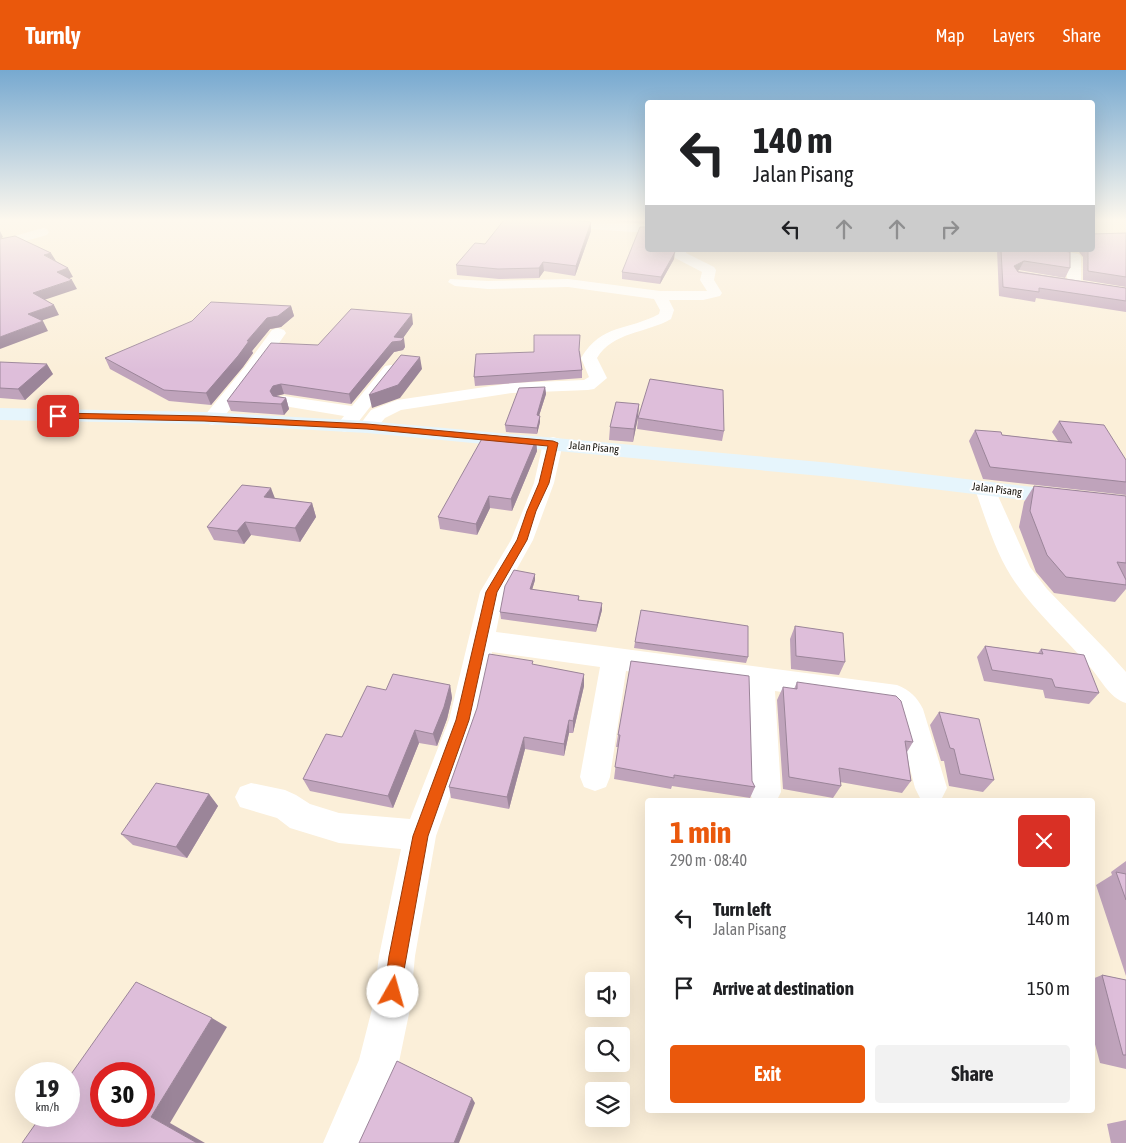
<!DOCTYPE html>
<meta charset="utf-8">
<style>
body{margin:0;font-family:"Asap Condensed",sans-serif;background:#f2f2f2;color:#202124;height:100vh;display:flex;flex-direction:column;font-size:19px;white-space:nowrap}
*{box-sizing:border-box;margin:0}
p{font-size:16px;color:#757577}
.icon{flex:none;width:28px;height:28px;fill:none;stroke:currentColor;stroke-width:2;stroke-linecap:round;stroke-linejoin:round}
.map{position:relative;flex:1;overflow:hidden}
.panel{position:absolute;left:645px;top:728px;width:450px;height:315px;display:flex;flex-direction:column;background:#fff;border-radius:5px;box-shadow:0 5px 20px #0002}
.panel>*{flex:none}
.banner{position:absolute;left:645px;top:30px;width:450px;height:152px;border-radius:5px;box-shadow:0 5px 20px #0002;background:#fff;color:#202124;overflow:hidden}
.controls{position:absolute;left:585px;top:902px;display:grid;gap:10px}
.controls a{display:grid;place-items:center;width:45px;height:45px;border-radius:5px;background:#fff;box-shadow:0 5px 20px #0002;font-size:25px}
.speed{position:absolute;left:15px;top:992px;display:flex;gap:10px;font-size:25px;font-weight:700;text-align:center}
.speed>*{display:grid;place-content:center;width:65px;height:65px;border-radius:50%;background:#fff;box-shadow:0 5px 20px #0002;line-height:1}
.speed small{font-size:12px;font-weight:400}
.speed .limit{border:8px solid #d22;background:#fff;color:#111}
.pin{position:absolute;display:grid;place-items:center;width:42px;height:42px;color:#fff;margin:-21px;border-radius:10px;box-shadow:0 2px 8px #0006}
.me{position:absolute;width:55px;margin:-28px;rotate:7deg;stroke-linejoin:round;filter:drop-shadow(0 0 4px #0008)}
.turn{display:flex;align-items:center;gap:18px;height:105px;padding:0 25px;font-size:22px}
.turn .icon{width:65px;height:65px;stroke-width:2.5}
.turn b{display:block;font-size:35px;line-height:42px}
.lanes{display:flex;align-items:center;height:48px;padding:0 25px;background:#0003;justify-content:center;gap:25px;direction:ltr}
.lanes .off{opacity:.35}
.round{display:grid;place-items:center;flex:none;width:52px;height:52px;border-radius:5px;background:#f2f2f2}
.overview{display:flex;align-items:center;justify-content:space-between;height:85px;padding:0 25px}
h1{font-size:30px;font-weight:700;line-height:38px;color:#ea580c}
.primary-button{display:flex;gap:10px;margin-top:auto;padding:10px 25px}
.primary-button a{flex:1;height:58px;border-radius:5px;background:#ea580c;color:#fff;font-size:20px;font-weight:700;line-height:58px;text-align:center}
.primary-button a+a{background:#f2f2f2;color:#202124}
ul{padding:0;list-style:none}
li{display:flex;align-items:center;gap:15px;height:70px;padding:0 25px}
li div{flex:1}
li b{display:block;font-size:19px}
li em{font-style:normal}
header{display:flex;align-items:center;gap:30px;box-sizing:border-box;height:70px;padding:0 25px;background:#ea580c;color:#fff}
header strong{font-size:24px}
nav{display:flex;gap:28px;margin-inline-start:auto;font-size:18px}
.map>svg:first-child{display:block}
</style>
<header>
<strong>Turnly</strong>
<nav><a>Map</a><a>Layers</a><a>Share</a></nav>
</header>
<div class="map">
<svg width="1126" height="1073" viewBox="0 0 1126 1073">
<rect width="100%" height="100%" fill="#fbefd9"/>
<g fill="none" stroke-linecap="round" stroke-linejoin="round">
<!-- street -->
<path fill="#fff" fill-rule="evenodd" d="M554,150L648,155V163L558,157L554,156L552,153Z
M43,158L47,159L49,162L47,165L0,178V170Z
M675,180H687L686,183L714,197L716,200L714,210L722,223L720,226L703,230H669L674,240L671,249C647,263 612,262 597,288L607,308L594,319L588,320L512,323L401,340L385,348L374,361L367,363L360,361L358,357L371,340L397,330L512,313L584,310L589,307L581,288C602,253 628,261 659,244L660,240L654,229L568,217L488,219L455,216L448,212L450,209L488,211L568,209L660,221H707L700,210L702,202L675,188L673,183Z
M1030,180H1057L1079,184L1081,187V212L1126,219V227L1069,218L1067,215V190L1031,183Z
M278,258L284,260L286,263L256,306L219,353L212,355L205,353L203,349L205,345L244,298L272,260Z
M391,295L397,296L399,300L352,360L345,362L338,360L336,356L344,346L278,335L275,331L278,327L284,326L352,336L385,296Z
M553,367L560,369L563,373L554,413L533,470L504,522L496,562L897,615C910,620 917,627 923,639L947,718L942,728L937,730L920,728L915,718L896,645L889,637L775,621L781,722L777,730H753L749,722L747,617L626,601L610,707L606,717L595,721L584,717L580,707L600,597L492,582L477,650L436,766L415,886L410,939L399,992L367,1073H323L359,990L372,939L379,886L401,779L339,773L290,758L277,748L240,737L235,727L240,717L251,713L285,720L296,725L310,734L339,743L410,749L449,650L480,522L511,470L534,413L543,373L546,369Z
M984,411L991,412L994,417L1030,497L1047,519L1108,582L1126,602V633C1109,628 1101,609 1089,596C1063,566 1032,539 1011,506C994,479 985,446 974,417L977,412Z"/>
<!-- secondary -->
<path fill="#e6f5fc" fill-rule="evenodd" d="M0,338L204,342L367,351L832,393L1126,428V442L832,407L367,363L204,354L0,350Z"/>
</g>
<!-- wall -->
<path fill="#bfa3bb" d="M602,150H648V154Z
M591,161L575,206L544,201L539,208L499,209L457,205L456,195L485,174Z
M1126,163V217L1083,210V187L1079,182L1067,180H1092Z
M997,180H1057L1070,198L1065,208L1019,200L1018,201L1126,218V242L1036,228L1035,232L999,226Z
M674,189L660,214L622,209V202Z
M291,236L294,246L281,257L270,259L252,281L253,283L243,297L211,335L169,331L110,299L105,288Z
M413,254L403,268L405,277L403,280L394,282L351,334L284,324L276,326L286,328L289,339L284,345L231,341L227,331L318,275Z
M580,281L582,300V308L475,316L474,307Z
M0,292L53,304L25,330L0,328Z
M545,317L546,324L539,346H540V352L537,364L506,362L505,355Z
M639,334L638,347L633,372L609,370L610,357Z
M638,348L724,361L722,371L637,359Z
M1059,351L1126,390V425L983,409L969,371L975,360L1002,365L1058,371L1052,362Z
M536,370L537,381L512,441L490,438L477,465L440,459L438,447Z
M1034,416L1126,426V519L1115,532L1054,523L1036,502L1019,457L1024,432Z
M275,429L312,433L316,447L300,472L251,465L244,474L214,470L207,457Z
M535,504V510L532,520L579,526V530L602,540L596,562L501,549L500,542Z
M795,556L845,592L839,605L791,599L790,569Z
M635,572L748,587L746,593L634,578Z
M985,576L1038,583L1041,579L1099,623L1089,634L1045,628L1043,620L984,611L977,587Z
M533,595L584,604V616L573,663H569L564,686L525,679L509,739L451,728L449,717Z
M797,612L913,672L907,682L911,711L902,723L840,712L841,716L833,728L783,719L777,630L783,617L794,619Z
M450,615L452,628L447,649L437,676L419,673L393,738L310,721L303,709L342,667Z
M939,642L994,710L983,722L949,716L944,691H941L930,655Z
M618,665L752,711L755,717L750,728L672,716L671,719L614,709L618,677H616Z
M209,724L218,736L187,788L133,775L121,764Z
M1126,791V906L1096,815L1112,805L1111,802Z
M1102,905L1126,910V999L1100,993L1092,963V909Z
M1126,1050V1073H1111L1107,1054Z"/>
<!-- shaded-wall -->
<path fill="#9b8599" d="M591,152V161L575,206L576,196Z
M0,161L3,167L0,169Z
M675,182L674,189L660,214L661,207Z
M51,183L56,191L44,185Z
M1024,191L1019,200L1010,206L1014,196Z
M543,192L544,201L539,208V198Z
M68,198L73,207L61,211L57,202Z
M72,210L77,219L38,232L33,223Z
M54,235L59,245L34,253L28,244Z
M291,236L294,246L281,257L270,259L252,281L253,283L243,297L211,335L206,323L247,271L267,248Z
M412,244L413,254L401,271L404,268L405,277L403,280L394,282L351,334L349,324Z
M43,251L48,261L0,279V267Z
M420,287L422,299L400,328L372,338L369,325Z
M47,294L53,304L25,330L18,319Z
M281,314L284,324L276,326L273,331L270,321L273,316Z
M545,317L546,324L537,352V345Z
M286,328L289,339L284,345L281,334Z
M639,334L638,347L633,372L634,359Z
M540,346V352L537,364V358Z
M536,370L537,381L512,441L511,429Z
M271,418L276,431L264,427Z
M489,426L490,438L477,465L476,454Z
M312,433L316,447L300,472L295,458Z
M245,452L251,465L244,474L237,461Z
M535,504V510L530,526V519Z
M602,533V540L596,562L597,555Z
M584,604V616L573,663V651Z
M450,615L452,628L447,649L437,676L433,664Z
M569,650V663L564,686V674Z
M415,660L419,673L393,738L388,726Z
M524,667L525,679L509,739L507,727Z
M209,724L218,736L187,788L176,777Z
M212,948L227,957L170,1053L205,1073H197L151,1047Z
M472,1028L475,1033L459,1073H454Z"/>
<!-- building -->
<path fill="#debeda" stroke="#9b8599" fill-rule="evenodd" d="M504,150H570L591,152L576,196L543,192L539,198L498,199L456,195L475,173L485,174Z
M640,157H648V180H674L675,182L661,207L622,202Z
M1126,163V207L1088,201V180H1092V164Z
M15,166L51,183L44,185L68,198L57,202L72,210L33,223L54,235L28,244L43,251L0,267V169Z
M1001,180H1057L1070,182V198L1024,191L1014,196L1018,202L1126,218V231L1039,218V222L1003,217Z
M211,232L291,236L278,246L267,248L247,271H249L238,286L206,323L164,320L105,288L192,251Z
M351,239L412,244L394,267L404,268L401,271L392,272L349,324L281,314L273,316L270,321L273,326L286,328L281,334L227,331L271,273L318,275Z
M534,265H580L579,280L582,300L474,307L476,284L534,282Z
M401,285L420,287L398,315L369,325Z
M0,292L47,294L18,319L0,318Z
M650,309L723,320L724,361L638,348Z
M545,317L537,345L540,346L537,358L505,355L519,318Z
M616,332L639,334L634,359L610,357Z
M1059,351L1104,355L1126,390V412L990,397L975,360L1001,362L1002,365L1072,373Z
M484,365L536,370L511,429L489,426L476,454L438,447Z
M242,415L271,418L264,427L312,433L295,458L245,452L237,461L207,457Z
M1034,416L1126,426V493L1117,492L1126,510V515L1066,507L1047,485L1030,441Z
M514,500L535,504L530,519L579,526L578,530L602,533L597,555L500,542L505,516Z
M641,540L748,556V587L635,572Z
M795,556L843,563L845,592L796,586Z
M985,576L1043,584L1041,579L1084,585L1099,623L1055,617L1052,609L992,600Z
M489,584L533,591L532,594L584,604L573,651L569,650L564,674L524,667L507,727L449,717L477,638Z
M631,591L749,606L752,711L755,717L674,705V708L615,697L620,665H618Z
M393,604L450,615L444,637L433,664L415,660L388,726L303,709L326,664L342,667L367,616L386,620Z
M797,612L896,626L901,631L913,672L905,671L911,711L839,698L841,716L789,707L783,617L797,619Z
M939,642L979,649L994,710L960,704L954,679L950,678Z
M156,713L209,724L176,777L121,764Z
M1116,802L1126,804V830Z
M1102,905L1126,910V985H1123Z
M136,912L212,948L151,1047L197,1073H22L41,1046H69V1007ZM101,1004H144V1046H101Z
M397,991L472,1028L454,1073H359Z"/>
<!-- sky -->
<linearGradient id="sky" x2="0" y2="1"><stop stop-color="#77a9d0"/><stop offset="0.5" stop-color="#fdf8ee"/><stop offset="1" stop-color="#fdf8ee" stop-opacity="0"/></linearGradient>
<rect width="1126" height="300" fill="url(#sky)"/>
<!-- route -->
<path fill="#ea580c" stroke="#983908" d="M58,343L204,346L367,354L553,371L558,373L549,413L536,441L527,470L497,522L469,650L428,766L399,928L393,930L387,928L384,922L389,886L413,766L456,650L486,522L517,470L527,441L539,413L548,376L367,359L204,351L55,348V344Z"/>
<g text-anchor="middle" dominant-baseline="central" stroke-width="4" stroke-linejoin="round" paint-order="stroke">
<!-- far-street labels -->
<g font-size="11" fill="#16120a" stroke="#fefefe">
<text transform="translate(594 377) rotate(5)">Jalan Pisang</text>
<text transform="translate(997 419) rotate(7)">Jalan Pisang</text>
</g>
</g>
</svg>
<div class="controls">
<a><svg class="icon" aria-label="sound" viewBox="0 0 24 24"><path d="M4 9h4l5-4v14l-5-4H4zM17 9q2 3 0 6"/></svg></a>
<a><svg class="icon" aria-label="search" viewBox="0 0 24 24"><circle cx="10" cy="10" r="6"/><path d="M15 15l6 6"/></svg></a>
<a><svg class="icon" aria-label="layers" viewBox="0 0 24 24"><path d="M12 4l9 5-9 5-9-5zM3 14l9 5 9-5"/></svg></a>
</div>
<div class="speed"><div>19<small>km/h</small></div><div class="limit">30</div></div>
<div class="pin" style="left:58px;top:346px;background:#d93025"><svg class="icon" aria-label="arrive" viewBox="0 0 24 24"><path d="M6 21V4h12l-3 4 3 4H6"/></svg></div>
<svg class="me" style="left:393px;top:922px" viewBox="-20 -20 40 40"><circle r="19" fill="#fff"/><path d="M0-13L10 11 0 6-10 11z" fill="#ea580c"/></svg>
<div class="banner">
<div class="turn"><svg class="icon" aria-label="left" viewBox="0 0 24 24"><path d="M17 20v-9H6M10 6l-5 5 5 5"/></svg><div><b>140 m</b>Jalan Pisang</div></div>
<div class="lanes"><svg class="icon" aria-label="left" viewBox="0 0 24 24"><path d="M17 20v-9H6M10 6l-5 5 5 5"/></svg><svg class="icon off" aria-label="ahead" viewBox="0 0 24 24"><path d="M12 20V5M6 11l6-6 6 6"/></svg><svg class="icon off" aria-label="ahead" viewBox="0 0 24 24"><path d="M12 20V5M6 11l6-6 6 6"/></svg><svg class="icon off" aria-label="right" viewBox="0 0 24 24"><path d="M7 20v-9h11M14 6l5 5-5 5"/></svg></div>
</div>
<section class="panel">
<div class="overview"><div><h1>1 min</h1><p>290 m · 08:40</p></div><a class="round" style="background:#d93025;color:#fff"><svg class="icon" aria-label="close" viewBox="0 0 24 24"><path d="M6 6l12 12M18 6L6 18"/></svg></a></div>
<ul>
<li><svg class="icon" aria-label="left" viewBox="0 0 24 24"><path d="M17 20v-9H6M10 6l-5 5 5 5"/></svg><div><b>Turn left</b><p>Jalan Pisang</p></div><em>140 m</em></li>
<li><svg class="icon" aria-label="arrive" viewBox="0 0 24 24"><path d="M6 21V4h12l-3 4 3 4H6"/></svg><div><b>Arrive at destination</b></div><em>150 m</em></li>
</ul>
<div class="primary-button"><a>Exit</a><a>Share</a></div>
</section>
</div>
